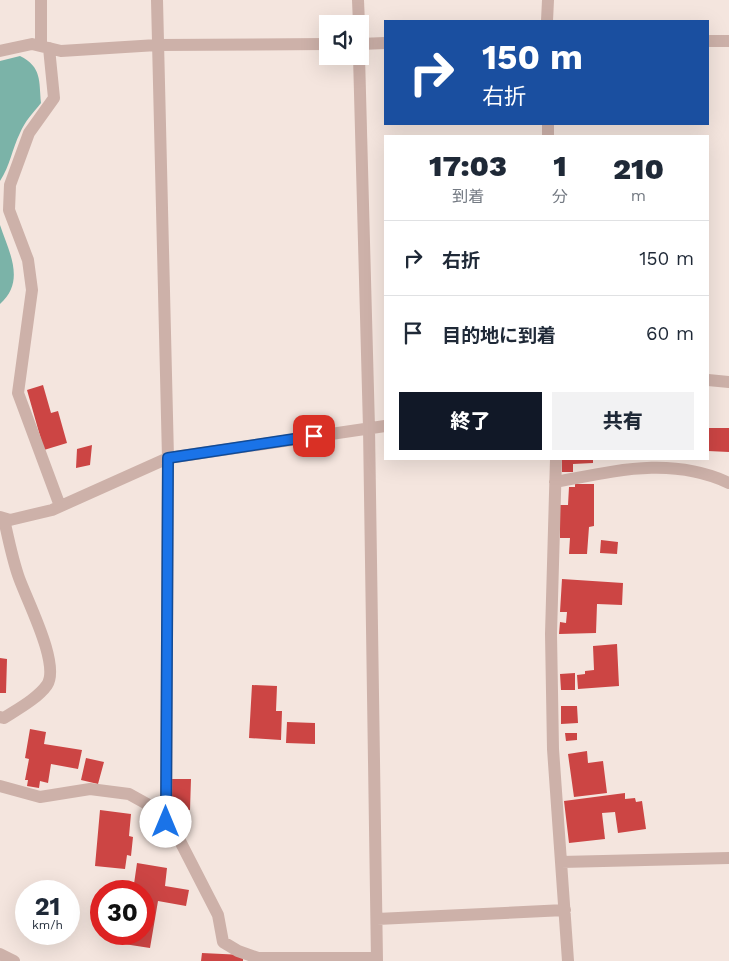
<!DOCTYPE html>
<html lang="ja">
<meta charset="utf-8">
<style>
body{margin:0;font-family:"Work Sans","Noto Sans JP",sans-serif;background:#f2f2f3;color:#1f2937;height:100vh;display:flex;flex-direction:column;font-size:19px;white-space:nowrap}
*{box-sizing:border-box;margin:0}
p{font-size:16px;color:#747a83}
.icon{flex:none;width:28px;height:28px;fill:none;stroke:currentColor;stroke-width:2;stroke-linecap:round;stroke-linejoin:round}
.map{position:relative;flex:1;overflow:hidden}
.panel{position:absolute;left:384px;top:135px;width:325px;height:325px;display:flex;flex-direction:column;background:#fff;border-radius:0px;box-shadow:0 5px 20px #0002}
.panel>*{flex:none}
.banner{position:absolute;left:384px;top:20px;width:325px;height:105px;border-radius:0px;box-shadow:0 5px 20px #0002;background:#1a4fa0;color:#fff;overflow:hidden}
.controls{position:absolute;left:319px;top:15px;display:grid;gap:10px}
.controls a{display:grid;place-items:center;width:50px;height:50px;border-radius:0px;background:#fff;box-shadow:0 5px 20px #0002;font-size:25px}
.speed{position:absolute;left:15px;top:880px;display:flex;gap:10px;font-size:25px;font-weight:700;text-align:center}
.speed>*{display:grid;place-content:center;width:65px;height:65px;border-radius:50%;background:#fff;box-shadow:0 5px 20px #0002;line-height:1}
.speed small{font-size:12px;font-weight:400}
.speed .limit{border:8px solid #d22;background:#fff;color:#111}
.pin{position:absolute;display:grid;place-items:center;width:42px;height:42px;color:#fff;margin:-21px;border-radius:10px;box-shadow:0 2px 8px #0006}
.me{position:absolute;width:55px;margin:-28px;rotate:0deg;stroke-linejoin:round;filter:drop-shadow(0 0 4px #0008)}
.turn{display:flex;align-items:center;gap:18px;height:105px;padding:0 15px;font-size:22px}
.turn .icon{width:65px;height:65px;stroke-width:2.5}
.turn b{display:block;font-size:35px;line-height:42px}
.eta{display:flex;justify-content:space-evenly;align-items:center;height:85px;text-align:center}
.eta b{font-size:30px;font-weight:800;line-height:35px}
.primary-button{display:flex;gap:10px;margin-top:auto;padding:10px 15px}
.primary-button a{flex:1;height:58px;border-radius:0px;background:#111827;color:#fff;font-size:20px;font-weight:800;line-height:58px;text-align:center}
.primary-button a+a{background:#f2f2f3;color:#1f2937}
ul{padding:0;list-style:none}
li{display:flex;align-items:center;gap:15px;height:75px;padding:0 15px;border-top:1px solid #e0e1e3}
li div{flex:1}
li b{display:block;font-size:19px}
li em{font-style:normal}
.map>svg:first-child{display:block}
</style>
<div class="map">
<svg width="729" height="961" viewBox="0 0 729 961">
<rect width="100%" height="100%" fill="#f4e5de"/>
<!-- water -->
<path fill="#7bb3a8" d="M20,56C42,67 39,81 41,103C33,113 25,121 20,133C12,149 10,166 0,181V61Z
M0,225C9,252 26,281 0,304Z"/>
<!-- building -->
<path fill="#cc4544" d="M43,385L51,413L58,411L67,443L44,450L27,390Z
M708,428H729V452L708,451Z
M92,445L90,465L76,468L77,449Z
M562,459H593V463L573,464V472H562Z
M575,484H594V526L589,527L587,554H569L570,538H560V505H568L569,487H575Z
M601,540L618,542L617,554L600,553Z
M562,579L623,583L622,605L597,604L596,633L559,634L560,622L566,623L567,612H560Z
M617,644L619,686L578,689L577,675L585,674V671L594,670L593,646Z
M0,658L7,659L6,693H0Z
M575,673V690H561L560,674Z
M252,685L277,686L276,711H282L281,740L249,738Z
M561,706H577L578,723L561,724Z
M287,722L315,723V744L286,743Z
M30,729L46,732L44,744L82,750L78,769L51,764L48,783L40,781L39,788L27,786L28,780H25L29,759L25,758Z
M565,733H577V740L566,741Z
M587,751L588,763L603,761L607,793L574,797L568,754Z
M86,758L104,762L98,784L81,780Z
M171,779H191L190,810H170Z
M625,793V799L635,798L636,802L642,801L646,829L618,833L615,812L602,813L605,839L569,843L564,801Z
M100,810L131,814L129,836L133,837L131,856L127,855L125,869L95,866Z
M137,863L167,868L165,886L189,890L186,906L158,901L150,948L124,944L126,934H144V891H133Z
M202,953L243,955V961H201Z"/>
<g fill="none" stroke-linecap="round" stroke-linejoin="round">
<!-- street -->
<path stroke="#cdb1a9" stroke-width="12" d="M157,0L168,458L166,822
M358,0L359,24
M547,21L548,0
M708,41H729
M360,44L385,43
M41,46V0
M49,48L54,98L29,133L10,185L9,210L28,260L32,290L18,393L60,506
M0,51L32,44L61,51L157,45L328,44
M359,56L369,428L377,961
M548,124V136
M708,380L729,382
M556,459L551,634L553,749L568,961
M555,482C615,471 671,456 729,483
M0,517L10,520L52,510L168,458L385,426
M0,717L4,718C18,709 38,698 47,685C61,664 25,597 18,575C12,557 8,538 4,519
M0,786L40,797L90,789L129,794L147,804L171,826L180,841L218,915L223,942L238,951L258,958H377
M561,862L729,858
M377,919L565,910
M0,954L14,961"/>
</g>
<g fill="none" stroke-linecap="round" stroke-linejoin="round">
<!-- route casing -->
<g stroke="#114b97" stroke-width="12">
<path id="route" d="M166,822L168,458L314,436"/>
</g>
<!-- route -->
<use href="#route" stroke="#1a73e8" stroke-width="9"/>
</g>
</svg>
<div class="controls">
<a><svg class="icon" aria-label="sound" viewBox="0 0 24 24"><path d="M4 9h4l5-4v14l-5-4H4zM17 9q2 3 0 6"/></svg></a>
</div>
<div class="speed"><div>21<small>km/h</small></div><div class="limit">30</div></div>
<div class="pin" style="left:314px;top:436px;background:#d93025"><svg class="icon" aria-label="arrive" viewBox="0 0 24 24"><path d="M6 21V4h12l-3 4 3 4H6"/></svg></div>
<svg class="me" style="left:166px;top:822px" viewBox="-20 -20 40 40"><circle r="19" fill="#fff"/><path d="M0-13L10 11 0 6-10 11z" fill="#1a73e8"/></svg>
<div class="banner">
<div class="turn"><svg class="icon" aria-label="right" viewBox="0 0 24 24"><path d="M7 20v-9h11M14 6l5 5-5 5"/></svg><div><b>150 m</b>右折</div></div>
</div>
<section class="panel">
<div class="eta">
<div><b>17:03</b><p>到着</p></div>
<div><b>1</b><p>分</p></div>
<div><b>210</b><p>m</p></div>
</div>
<ul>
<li><svg class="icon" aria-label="right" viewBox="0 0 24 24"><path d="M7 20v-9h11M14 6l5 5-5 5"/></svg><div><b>右折</b></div><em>150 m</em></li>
<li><svg class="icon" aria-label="arrive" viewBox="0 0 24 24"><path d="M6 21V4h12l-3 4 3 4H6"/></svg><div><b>目的地に到着</b></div><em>60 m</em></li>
</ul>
<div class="primary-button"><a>終了</a><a>共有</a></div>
</section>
</div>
